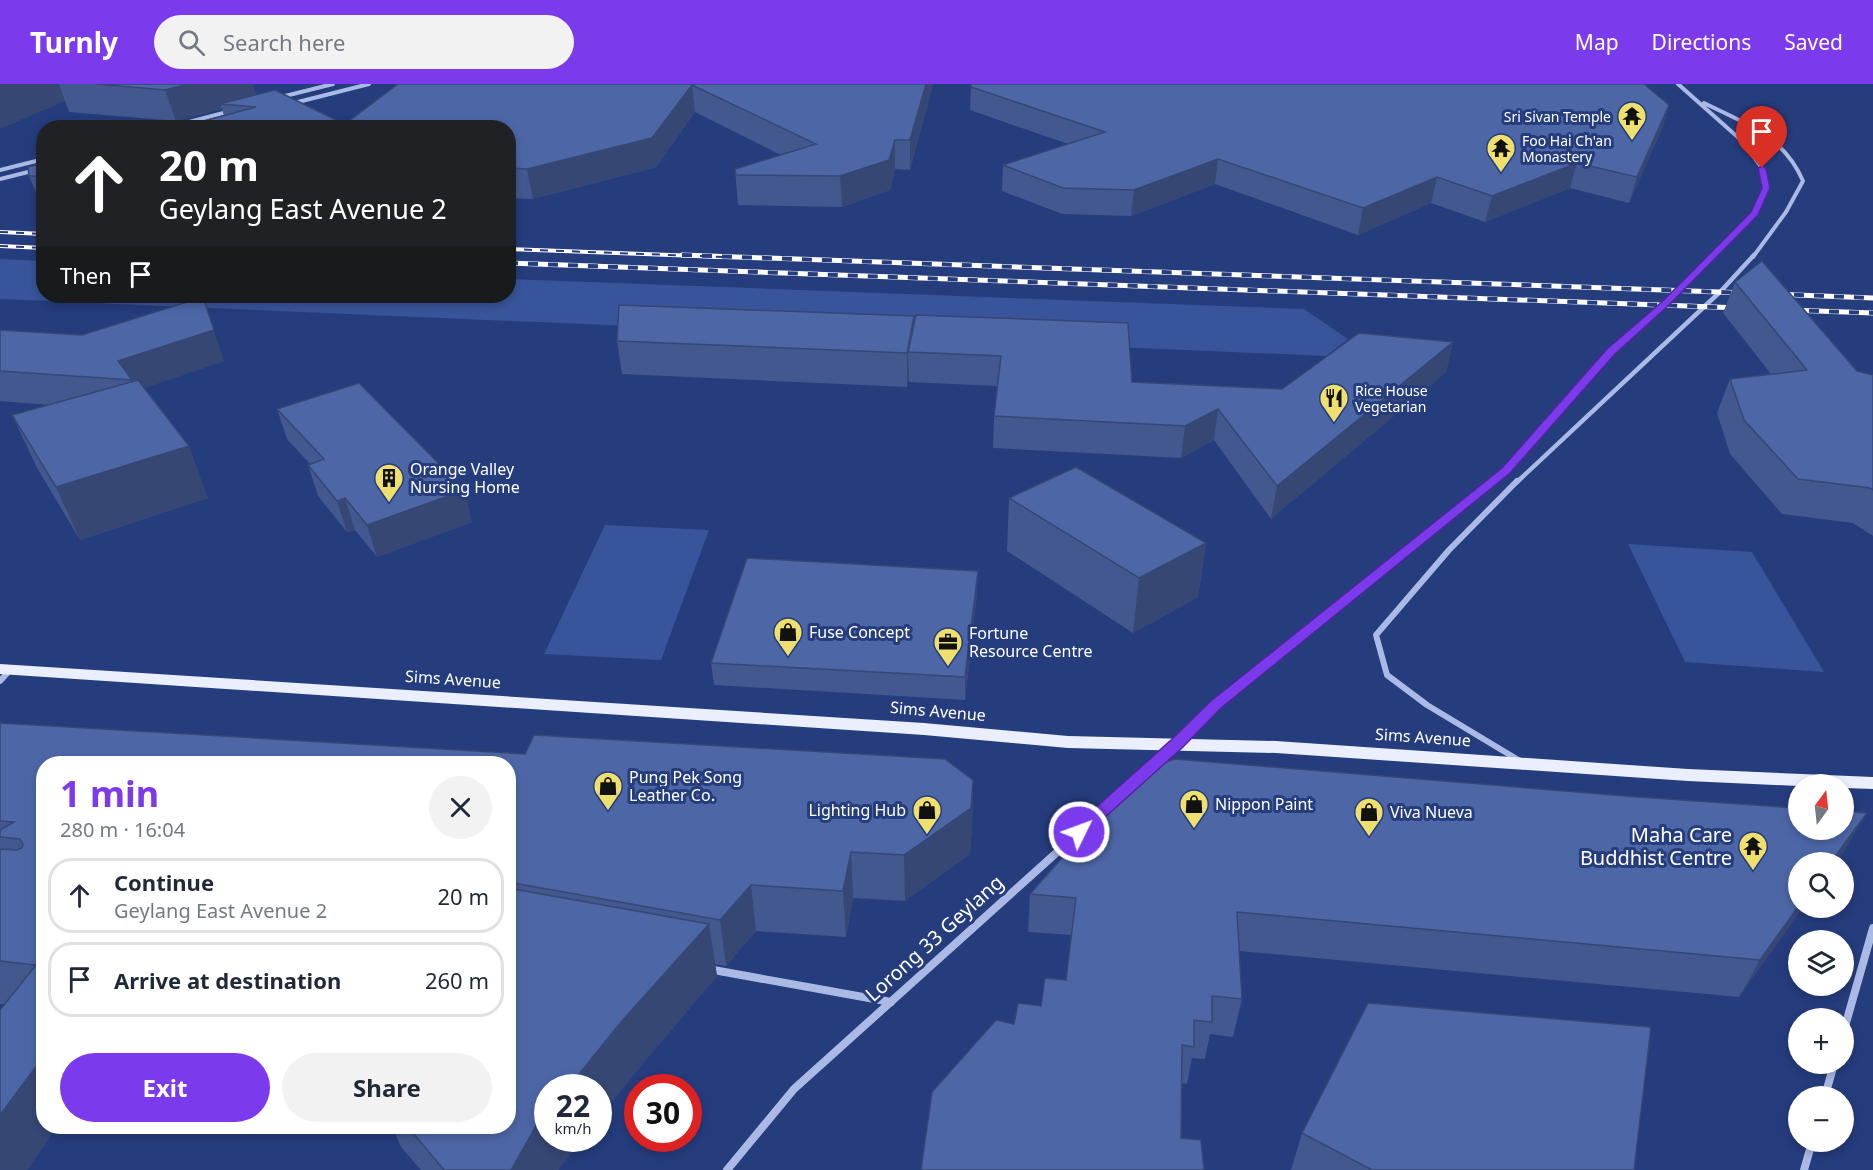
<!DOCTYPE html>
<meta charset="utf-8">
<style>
body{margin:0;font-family:"Noto Sans",sans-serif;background:#f2f2f3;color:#1f2937;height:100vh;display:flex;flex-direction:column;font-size:22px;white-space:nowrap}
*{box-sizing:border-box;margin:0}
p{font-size:20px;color:#747a83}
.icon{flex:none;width:33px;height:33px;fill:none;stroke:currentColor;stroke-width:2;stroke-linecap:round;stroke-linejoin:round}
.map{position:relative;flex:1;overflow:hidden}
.sheet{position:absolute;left:36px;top:672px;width:480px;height:378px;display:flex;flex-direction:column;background:#fff;border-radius:24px;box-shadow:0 3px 9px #0003}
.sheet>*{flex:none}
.hud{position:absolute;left:36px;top:36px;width:480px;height:183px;border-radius:24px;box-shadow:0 3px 9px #0003;background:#202124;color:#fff;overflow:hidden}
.needle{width:39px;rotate:15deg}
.tools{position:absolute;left:1788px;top:690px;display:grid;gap:12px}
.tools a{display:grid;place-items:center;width:66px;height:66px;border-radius:50%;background:#fff;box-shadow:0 3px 9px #0003;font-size:30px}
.speed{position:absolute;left:534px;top:990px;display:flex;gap:12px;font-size:30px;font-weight:700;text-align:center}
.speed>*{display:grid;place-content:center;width:78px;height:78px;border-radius:50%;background:#fff;box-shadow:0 3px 9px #0003;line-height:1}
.speed small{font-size:15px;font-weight:400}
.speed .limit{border:9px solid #d22;background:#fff;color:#111}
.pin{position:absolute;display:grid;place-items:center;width:51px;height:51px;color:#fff;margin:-62px -26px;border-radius:50% 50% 50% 0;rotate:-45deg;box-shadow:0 0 6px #0007}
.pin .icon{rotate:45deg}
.me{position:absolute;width:66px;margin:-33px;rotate:48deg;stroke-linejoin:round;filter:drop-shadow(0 0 4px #0008)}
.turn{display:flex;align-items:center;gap:21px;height:126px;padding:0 24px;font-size:27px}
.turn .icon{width:78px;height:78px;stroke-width:2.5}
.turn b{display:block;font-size:42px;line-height:51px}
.then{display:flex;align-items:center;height:57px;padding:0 24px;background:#0003;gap:12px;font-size:22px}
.round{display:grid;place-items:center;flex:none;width:63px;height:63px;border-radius:32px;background:#f2f2f3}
.head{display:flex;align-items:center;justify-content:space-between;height:102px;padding:0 24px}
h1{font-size:36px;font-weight:700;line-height:45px;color:#7c3aed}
.button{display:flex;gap:12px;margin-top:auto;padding:12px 24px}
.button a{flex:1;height:69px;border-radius:36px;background:#7c3aed;color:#fff;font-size:24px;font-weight:700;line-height:69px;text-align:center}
.button a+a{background:#f2f2f3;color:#1f2937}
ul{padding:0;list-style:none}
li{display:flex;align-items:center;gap:18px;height:75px;margin:0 12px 9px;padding:0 12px;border:3px solid #e0e1e3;border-radius:24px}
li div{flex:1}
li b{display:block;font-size:22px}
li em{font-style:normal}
header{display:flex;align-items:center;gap:36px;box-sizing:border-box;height:84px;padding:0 30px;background:#7c3aed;color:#fff}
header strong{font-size:28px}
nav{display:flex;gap:33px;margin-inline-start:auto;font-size:21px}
.search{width:420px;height:54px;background:#f2f2f3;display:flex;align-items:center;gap:15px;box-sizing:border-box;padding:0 21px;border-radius:33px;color:#747a83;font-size:22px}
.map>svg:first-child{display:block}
</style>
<header>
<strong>Turnly</strong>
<div class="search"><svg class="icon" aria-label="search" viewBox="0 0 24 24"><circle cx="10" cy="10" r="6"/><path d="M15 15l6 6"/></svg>Search here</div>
<nav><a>Map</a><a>Directions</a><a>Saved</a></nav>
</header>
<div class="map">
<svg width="1873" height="1086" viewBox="0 0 1873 1086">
<rect width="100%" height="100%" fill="#253c7d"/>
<!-- green -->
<path fill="#38549b" d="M0,175L43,177L44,212H508L509,195L1304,225L1348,255L1326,272L0,215Z
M605,441L709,446L661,576L544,570Z
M1628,460L1752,468L1824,588L1685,578Z"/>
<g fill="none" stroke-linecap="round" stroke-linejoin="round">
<!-- minor-far3 -->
<path stroke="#aabae5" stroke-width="4" d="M1678,0L1741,56L1762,84L1766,104L1755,129L1712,173
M281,13L333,0
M294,19L369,0
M1704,19C1746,40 1783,51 1803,97L1786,128L1753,173
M166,44L231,27
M0,86L44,75
M0,95L44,84"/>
<!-- minor-far2 -->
<path stroke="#aabae5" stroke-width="4.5" d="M1490,399L1506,386L1611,268L1667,218L1713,171
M1516,399L1721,207L1754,171"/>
<!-- minor-far1 -->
<path stroke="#aabae5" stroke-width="6" d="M1517,397L1449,466L1376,551L1387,591L1427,621L1520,677
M0,597L10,586
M1146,688L1216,620L1492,397"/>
<!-- minor -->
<path stroke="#aabae5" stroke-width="8" d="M708,885L891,918
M1844,946L1873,844
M1825,1012L1834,980
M727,1086L794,1005L1114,717
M1804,1086L1812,1058"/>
<!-- primary -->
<path fill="#eaeefd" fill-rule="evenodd" d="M0,580L924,639L1068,652L1276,657L1688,685L1873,693V705L1844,704V700L1798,702L1688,697L1276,669L1068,664L924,651L0,590Z"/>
<!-- rail-far1 casing -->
<g stroke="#fff" stroke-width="4">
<path id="rail-far1" d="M0,148L44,150
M0,162L44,164
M508,165L725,173"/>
</g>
<!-- rail casing -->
<g stroke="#fff" stroke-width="5">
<path id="rail" d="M682,171L1747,209
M508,179L1741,224
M1774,210L1873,214
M1789,226L1873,229"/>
</g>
<!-- rail-far1 -->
<use href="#rail-far1" stroke="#253c7d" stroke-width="2" stroke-dasharray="8" stroke-linecap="butt"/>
<!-- rail -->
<use href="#rail" stroke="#253c7d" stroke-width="4" stroke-dasharray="10" stroke-linecap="butt"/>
</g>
<!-- wall -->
<path fill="#42588f" d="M0,0H253L256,11L342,39L224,32L222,25L176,37L69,28L65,17Z
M398,0H933L910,86L895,85L890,106L842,123L738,121L735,85L781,71L695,28L656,83L533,115L508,114V44H346L345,40Z
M971,3L1669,21L1662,45L1629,119L1570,104L1485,138L1431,119L1358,151L1215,100L1131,132L1062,130L1002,107L1003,81L1068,60L970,26Z
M44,79V115H39L29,92Z
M1735,198L1857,287L1873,291V452L1853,439L1782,430L1730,370L1717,329L1730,295L1771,290L1723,229Z
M914,232V240L1132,298L1282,305L1453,258L1446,288L1271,435L1214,356L1181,374L993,364L994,332L997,302L909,298V295L907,303L622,290L617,257Z
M0,246L224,277L144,304L208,414L80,456L36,382L12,331L49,321L0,317Z
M277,325L472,438L377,473L355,446L347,448L318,412L308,381L310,380L287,355Z
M1009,414L1206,459L1198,513L1133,549L1007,467Z
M977,509L965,616L714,601L711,579Z
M0,639L525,670L534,651L945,675L973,696L972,742L970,770L905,817L853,814L846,853L756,847L726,882L715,880L717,892L633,991L598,1035V1004H548V1054H583L558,1086H421L401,1063L392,1042H508V680H44V1042H57L27,1086H0V926L4,920H0Z
M1845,766L1798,824L1739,913L1239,867L1242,915L1233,953L1210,950L1205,975L1192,974L1187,1000L1181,999V1054L1204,1086L1014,940L1041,922L1066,896L1071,851L1028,848L1030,810Z
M1302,1049L1634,1086H1291Z"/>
<!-- shaded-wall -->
<path fill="#364774" d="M2,0H59L65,17L0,45V1Z
M188,0H253L258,16L220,20L222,25L176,37L165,6Z
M926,0H933L910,86V56Z
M692,1L695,28L656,83L533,115L527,85Z
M1669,21L1662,45L1629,119L1637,93Z
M342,39L344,44H337Z
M895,56V85L890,106L842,123L840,92Z
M1218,75L1215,100L1131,132L1134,106Z
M1577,79L1570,104L1485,138L1492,112Z
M1437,93L1431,119L1358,151L1363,124Z
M203,213L224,277L136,307L132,296L118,277Z
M914,232V265L908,268L909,295L907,303V269Z
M1453,258L1446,288L1271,435L1277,402Z
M1218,325L1214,356L1181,374L1185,342Z
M189,362L208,414L80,456L56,403Z
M465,406L472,438L377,473L367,441Z
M345,414L355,446L347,448L337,417Z
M1206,459L1198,513L1133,549L1139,494Z
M978,487L977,509L965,616V593Z
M973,696L972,742L970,770L905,817L904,771Z
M1867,729L1845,766L1836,778H1831Z
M851,768L853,814L846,853L843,807Z
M751,801L756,847L726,882L720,836Z
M1798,823V824H1803L1739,913L1760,876Z
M709,840L717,892L633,991L598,1035V1004H568L621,938Z
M44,972V1042H57L27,1086H0V1031Z
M548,1028V1054H583L558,1086H511L536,1042Z"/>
<!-- building -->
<path fill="#4d66a6" stroke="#364774" stroke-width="1.5" d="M96,0H188L165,6Z
M398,0H926L910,56H895L889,76L840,92L736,91L735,85L816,60L692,1L652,54L527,85L508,84V44H350L345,40Z
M971,0H1644L1669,21L1637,93L1577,79L1492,112L1437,93L1363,124L1218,75L1134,106L1063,104L1003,81L1105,48L971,3Z
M275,6L342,39L337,44H178L256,23L220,20Z
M44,79V92H29L28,83Z
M1762,177L1857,287L1873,291V406L1870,404L1798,395L1744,336L1730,295L1807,286L1735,198Z
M203,213L214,246L118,277L132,296L0,287V246L82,251Z
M619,221L914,232L907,269L617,257Z
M916,231L1128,239L1132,298L1282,305L1359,249L1453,258L1277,402L1218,325L1185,342L994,332L1001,272L908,268Z
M138,296L189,362L56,403L12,331Z
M359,299L465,406L367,441L345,414L337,417L308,381L324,375L277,325Z
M1076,383L1206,459L1139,494L1009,414Z
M747,474L978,487L965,593L711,579Z
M0,639L525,670L534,651L945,675L973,696L971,724L904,771L851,768L843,807L751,801L720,836L508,798V680H44V972L0,1031V926L36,881L0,877V765L17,766L22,764L23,760L20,755L0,753V746L14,738L0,737Z
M1175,675L1638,713L1798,724V746H1844V727L1867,729L1831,778H1798V823L1760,876L1237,828L1242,915L1212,912V938L1194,936V963L1182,961L1181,1054L1201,1056L1204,1086H921L932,1008L996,936L1014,940L1018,919L1041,922L1045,894L1066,896L1076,814L1030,810L1139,687Z
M508,804L709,840L621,938L568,1004H548V1028L536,1042L511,1086H444L407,1042H508Z
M1368,919L1651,943L1634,1086H1372L1302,1049Z"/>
<!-- route -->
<path fill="#7c3aed" stroke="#51269a" stroke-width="1.5" d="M1762,82L1766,84L1770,104L1758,131L1670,220L1615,270L1510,389L1221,624L1182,664L1084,752H1073L1071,748L1073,744L1171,656L1211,617L1502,384L1607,265L1664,216L1751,128L1762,104L1758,84Z"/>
<!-- icons -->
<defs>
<g id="temple-pin" transform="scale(1.5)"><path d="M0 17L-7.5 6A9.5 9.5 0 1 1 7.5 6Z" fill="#efe06e" stroke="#253c7d"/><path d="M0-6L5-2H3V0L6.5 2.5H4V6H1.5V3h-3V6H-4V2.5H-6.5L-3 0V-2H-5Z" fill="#111"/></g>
<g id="restaurant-pin" transform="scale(1.5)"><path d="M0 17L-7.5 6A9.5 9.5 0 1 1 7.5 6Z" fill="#efe06e" stroke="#253c7d"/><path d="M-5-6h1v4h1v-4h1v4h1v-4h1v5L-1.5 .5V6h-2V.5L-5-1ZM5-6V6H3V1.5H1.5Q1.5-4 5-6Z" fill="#111"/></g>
<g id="building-pin" transform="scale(1.5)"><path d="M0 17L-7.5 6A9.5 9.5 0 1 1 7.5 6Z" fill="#efe06e" stroke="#253c7d"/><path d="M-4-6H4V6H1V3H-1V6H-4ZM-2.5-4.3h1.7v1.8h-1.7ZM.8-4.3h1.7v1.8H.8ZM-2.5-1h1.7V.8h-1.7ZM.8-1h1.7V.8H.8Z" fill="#111"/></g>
<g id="shop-pin" transform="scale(1.5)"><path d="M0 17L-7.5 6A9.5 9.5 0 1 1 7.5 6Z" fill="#efe06e" stroke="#253c7d"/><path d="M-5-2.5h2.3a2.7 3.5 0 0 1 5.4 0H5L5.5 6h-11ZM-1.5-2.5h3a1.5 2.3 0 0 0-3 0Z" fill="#111"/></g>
<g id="office-pin" transform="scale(1.5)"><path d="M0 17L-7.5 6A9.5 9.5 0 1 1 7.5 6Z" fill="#efe06e" stroke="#253c7d"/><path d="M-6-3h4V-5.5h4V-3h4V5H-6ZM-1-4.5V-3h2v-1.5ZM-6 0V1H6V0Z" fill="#111"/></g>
</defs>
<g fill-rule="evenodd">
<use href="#temple-pin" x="1632" y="32"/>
<use href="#temple-pin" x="1501" y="64"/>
<use href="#restaurant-pin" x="1334" y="314"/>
<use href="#building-pin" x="389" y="394"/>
<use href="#shop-pin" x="788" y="548"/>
<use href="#office-pin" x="948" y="558"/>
<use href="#shop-pin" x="608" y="702"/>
<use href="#shop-pin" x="1194" y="720"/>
<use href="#shop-pin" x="927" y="726"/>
<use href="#shop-pin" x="1369" y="728"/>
<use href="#temple-pin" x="1753" y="762"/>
</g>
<g text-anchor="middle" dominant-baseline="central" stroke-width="6" stroke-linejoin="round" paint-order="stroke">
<!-- far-poi labels -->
<g font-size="14" fill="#fff" stroke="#253c7d" text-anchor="start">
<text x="1611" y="32" text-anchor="end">Sri Sivan Temple</text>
<text x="1522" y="56">Foo Hai Ch'an<tspan x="1522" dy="16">Monastery</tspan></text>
<text x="1355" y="306">Rice House<tspan x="1355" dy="16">Vegetarian</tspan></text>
</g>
<!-- poi labels -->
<g font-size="16" fill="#fff" stroke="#253c7d" text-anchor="start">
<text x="410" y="385">Orange Valley<tspan x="410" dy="18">Nursing Home</tspan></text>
<text x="809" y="548">Fuse Concept</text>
<text x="969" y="549">Fortune<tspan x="969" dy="18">Resource Centre</tspan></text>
<text x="629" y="693">Pung Pek Song<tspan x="629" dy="18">Leather Co.</tspan></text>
<text x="1215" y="720">Nippon Paint</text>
<text x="906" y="726" text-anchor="end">Lighting Hub</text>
<text x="1390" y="728">Viva Nueva</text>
</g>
<!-- street labels -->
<g font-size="16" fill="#fff" stroke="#253c7d">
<text transform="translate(453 595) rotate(4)">Sims Avenue</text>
<text transform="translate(938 627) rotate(5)">Sims Avenue</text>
<text transform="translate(1423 653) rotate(4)">Sims Avenue</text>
</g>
<!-- near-poi labels -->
<g font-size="20" fill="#fff" stroke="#253c7d" text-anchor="end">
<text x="1732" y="750">Maha Care<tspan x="1732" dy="23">Buddhist Centre</tspan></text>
</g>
<!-- near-street labels -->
<g font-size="20" fill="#fff" stroke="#253c7d">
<text transform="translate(934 854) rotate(-42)">Lorong 33 Geylang</text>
</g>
</g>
</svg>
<div class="tools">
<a><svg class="needle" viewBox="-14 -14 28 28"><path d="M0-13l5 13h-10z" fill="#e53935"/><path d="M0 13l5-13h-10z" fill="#747a83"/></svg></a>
<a><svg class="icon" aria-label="search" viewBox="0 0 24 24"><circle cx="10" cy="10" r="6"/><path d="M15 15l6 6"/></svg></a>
<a><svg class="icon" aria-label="layers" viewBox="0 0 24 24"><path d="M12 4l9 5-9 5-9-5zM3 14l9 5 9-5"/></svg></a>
<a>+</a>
<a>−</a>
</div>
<div class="speed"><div>22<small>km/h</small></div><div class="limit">30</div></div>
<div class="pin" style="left:1762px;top:84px;background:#d93025"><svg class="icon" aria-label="arrive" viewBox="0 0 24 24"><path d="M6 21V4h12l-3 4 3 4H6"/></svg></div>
<svg class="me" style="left:1079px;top:748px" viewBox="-20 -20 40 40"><circle r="17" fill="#7c3aed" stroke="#fff" stroke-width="3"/><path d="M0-11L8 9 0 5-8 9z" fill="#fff"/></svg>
<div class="hud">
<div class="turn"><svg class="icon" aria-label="ahead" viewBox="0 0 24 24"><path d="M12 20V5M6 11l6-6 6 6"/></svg><div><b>20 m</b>Geylang East Avenue 2</div></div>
<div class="then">Then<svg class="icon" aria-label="arrive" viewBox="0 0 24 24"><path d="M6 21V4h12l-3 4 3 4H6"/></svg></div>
</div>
<section class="sheet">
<div class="head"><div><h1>1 min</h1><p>280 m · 16:04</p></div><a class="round"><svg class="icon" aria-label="close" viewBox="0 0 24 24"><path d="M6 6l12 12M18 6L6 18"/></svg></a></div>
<ul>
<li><svg class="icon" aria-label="ahead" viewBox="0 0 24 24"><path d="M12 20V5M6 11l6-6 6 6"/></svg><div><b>Continue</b><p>Geylang East Avenue 2</p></div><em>20 m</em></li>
<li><svg class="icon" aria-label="arrive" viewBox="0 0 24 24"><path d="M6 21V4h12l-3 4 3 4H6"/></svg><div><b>Arrive at destination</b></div><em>260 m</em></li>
</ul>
<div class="button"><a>Exit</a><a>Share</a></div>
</section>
</div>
